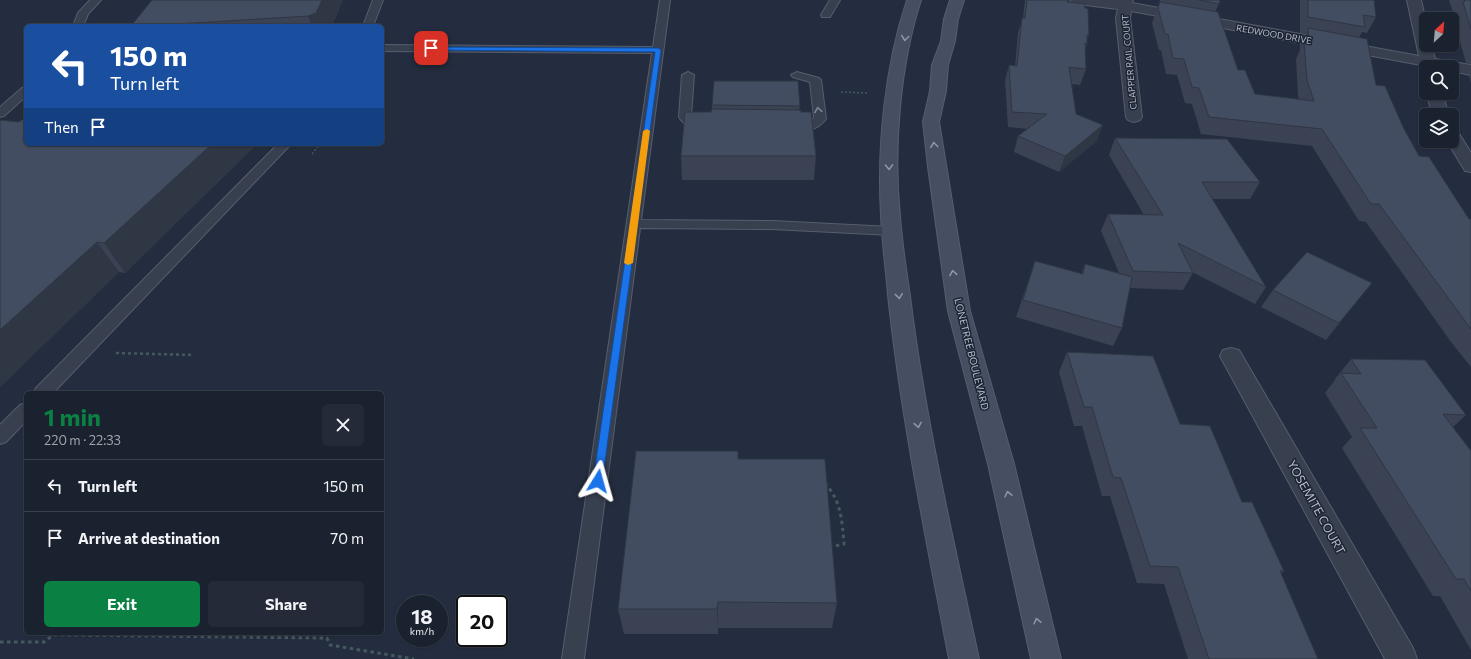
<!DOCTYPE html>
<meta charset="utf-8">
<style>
body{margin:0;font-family:Commissioner,sans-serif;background:#242a37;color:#f1f3f6;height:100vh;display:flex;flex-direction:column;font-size:15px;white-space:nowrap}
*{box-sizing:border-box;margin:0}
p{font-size:13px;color:#a0a4aa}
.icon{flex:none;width:22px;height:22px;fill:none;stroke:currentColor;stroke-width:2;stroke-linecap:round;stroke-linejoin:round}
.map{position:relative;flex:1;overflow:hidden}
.side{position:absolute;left:24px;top:391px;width:360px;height:244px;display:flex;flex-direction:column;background:#1b222f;border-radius:6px;box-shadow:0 1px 3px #0004,0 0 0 1px #393f4b}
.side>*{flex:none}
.hud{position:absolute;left:24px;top:24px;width:360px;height:122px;border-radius:6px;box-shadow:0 1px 3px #0004,0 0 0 1px #393f4b;background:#1a4fa0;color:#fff;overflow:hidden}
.needle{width:26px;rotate:26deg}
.tools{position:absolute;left:1419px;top:12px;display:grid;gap:8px}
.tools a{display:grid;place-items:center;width:40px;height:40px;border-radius:6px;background:#1b222f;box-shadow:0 1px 3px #0004,0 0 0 1px #393f4b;font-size:20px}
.speed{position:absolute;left:396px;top:595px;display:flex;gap:8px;font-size:20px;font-weight:700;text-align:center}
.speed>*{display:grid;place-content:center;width:52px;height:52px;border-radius:50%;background:#1b222f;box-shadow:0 1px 3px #0004,0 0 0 1px #393f4b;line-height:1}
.speed small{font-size:10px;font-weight:400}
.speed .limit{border:2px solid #111;border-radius:6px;background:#fff;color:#111}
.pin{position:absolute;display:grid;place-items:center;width:34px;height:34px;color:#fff;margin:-17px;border-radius:8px;box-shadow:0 2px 6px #0006}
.me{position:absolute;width:44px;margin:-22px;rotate:8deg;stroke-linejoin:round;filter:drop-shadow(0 0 3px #0008)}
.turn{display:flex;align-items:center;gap:14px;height:84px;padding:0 20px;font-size:18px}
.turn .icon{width:52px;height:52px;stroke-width:2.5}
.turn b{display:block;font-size:28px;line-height:34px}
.then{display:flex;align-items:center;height:38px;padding:0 20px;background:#0003;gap:8px;font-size:15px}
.round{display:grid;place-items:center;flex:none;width:42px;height:42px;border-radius:6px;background:#242a37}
.summary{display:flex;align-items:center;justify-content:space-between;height:68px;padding:0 20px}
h1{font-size:24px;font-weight:700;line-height:30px;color:#0b8043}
.cta{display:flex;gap:8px;margin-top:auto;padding:8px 20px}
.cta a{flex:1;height:46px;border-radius:6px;background:#0b8043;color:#fff;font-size:16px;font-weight:700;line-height:46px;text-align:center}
.cta a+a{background:#242a37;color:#f1f3f6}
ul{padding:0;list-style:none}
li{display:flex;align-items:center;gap:12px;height:52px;padding:0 20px;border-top:1px solid #393f4b}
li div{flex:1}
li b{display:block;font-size:15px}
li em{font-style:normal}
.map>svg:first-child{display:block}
</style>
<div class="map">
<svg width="1471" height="659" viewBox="0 0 1471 659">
<rect width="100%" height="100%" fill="#242d3f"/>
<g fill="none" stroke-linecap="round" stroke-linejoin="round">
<!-- lane casing -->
<g stroke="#565d6d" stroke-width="2">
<path id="lane" d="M90,0H101L88,14L83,26H73L78,13Z
M373,0H383L373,26H363Z
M660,0H670L641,220L772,221L892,227L897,228L899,231L897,234L892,235L772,229L640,228L584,659H562L652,53L382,51V45L653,47Z
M830,0H840L830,17H822L821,15Z
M688,72L694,75L691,116L704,126L702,129C693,131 684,125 679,117L682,75Z
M797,72L819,78L821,80L826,119C818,130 802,134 789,131L787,128L789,125L805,124L814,118L810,82L793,77L791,75Z
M26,87V96L4,116L0,117V107L22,88Z
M278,144H291L53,393H33L36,388Z
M26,403V421L6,442L0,444V425L20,405Z"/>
</g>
<!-- street casing -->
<g stroke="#565d6d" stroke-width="2">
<path id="street" d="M1070,0H1133L1132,3L1419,56L1407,0H1421L1426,22V45H1431L1435,59L1471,65V75L1452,71V67H1426V71L1424,70L1421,65L1131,11L1130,18L1142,117L1140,120L1134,122L1128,120L1126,117L1116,18L1118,9L1077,4L1072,3Z
M1426,93H1442L1449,115H1433Z
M1452,131L1458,132L1471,153V172L1465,171L1447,141H1452Z
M1231,348L1239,350L1413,648L1417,659H1385L1220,356L1223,350Z"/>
</g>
<!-- secondary casing -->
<g stroke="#565d6d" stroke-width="2">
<path id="secondary" d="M907,0H921C900,65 893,148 900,216C902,243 906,270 910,296C925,418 953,539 979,659H949C926,538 901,418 888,295C886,269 882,242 881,215C877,146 885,66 907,0Z
M950,0H964L958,19L955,41L948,65L946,91L939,122L970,311L1014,464L1061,659H1031L988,464L948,311L928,167L923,122L930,91L932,65L941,41L944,19Z"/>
</g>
<!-- path-far2 -->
<path stroke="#44585d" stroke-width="1.5" stroke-dasharray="2 2" stroke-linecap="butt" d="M841,92L868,93
M312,154L320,144"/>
<!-- path-far1 -->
<path stroke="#44585d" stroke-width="2.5" stroke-dasharray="3 3" stroke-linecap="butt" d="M116,353L194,355"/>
<!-- path -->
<path stroke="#44585d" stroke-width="3" stroke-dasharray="3.5 3.5" stroke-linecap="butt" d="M825,483C841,501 842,520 844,544L835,546
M0,642H44L53,635L327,638L330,645L414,659"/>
<!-- lane -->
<use href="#lane" fill="#383f4f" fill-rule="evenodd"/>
<!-- street -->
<use href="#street" fill="#383f4f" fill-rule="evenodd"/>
<!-- secondary -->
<use href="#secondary" fill="#464e62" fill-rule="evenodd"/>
</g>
<!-- wall -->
<path fill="#3a4253" d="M152,0H343L332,26H131Z
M1025,0H1070V2L1085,8L1089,35L1087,39V44L1085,51L1086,69L1080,85L1072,84L1076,114L1097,141L1059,172L1014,152L1018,136L1027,129L1008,127L1005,81L1009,65L1015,66L1018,32L1023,18Z
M1160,0H1220L1219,4L1215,12L1238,70L1255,94L1299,99L1298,96L1296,59L1300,50V44L1306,34L1300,33V0H1374L1376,17L1367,33L1362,32L1359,38L1376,85L1404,129L1419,156L1469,219H1471V367L1451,342L1366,222L1359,221L1312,146L1201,134L1192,104L1185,103L1177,75L1166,74L1161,50H1159L1152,23Z
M1449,0H1471V64L1466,63L1453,17L1454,15Z
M1471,74V83L1469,76Z
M712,105L800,106L799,110L801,112L816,156L814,180H682L681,156L711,112L712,109Z
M19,122L257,144L125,273L119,272L0,387Z
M1115,138L1260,182L1250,199H1212L1266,287L1255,304L1192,272L1193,273L1183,290L1129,288L1122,328L1113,346L1016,317L1035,261L1081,274L1085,264L1119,273L1101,231L1108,214L1144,215L1109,155Z
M1273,290L1358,300L1326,340L1261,307Z
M1067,352L1180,424L1242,502L1284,571L1281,574L1318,659H1188L1164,584L1137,583L1110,496H1102L1082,426H1074L1059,372Z
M1351,359L1466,415L1453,427L1471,451V650L1440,596H1433L1342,448L1352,437L1325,393L1335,380V379Z
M738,459L837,603L832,628H718V634H624L618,609Z"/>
<!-- shaded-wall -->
<path fill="#2f3644" d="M322,0H343L332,26H312L308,16Z
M1103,125L1097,141L1059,172L1065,156Z
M212,144H257L125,273L104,243Z
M97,242L119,272L0,387V330Z
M1372,283L1358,300L1326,340L1339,323Z
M718,602V634L717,609Z"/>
<!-- building -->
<path fill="#434d61" stroke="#2f3644" d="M152,0H322L316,13L308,16L144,26H131Z
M1027,0H1068L1067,2L1085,4V8L1088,9L1089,35H1087V44L1085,43L1086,69L1069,67L1076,114L1103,125L1065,156L1018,136L1047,114L1012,112L1009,65L1017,66L1022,18H1025Z
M1199,0H1220L1219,4Z
M1308,0H1374L1376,17L1363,15L1365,27L1308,17Z
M1464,0H1471V29L1463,2H1465Z
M1160,2L1218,12L1238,70H1245L1255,94L1314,101L1307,80L1304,43L1309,44L1308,28L1367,39L1376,85L1385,86L1404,129L1419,156L1429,157L1469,219H1471V329L1379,204H1371L1322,129L1209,117L1199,88L1192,87L1184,59L1173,58L1168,34H1165L1158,8Z
M714,81H798L800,106L712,105Z
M712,109L801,110V112H811L816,156H681L685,112H711Z
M26,117V144H212L104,243L97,242L0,330V120L19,122Z
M1115,138L1227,139L1260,182H1202L1266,287L1178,243L1193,273L1133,271L1108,214L1163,215Z
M1307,252L1372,283L1339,323L1273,290Z
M1035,261L1083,274L1085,264L1132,277L1122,328L1023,300Z
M1067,352L1153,356L1180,424L1210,426L1242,502H1252L1284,571H1280L1318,659H1209L1178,567L1150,566L1121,478L1113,477L1092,407H1084Z
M1351,359L1425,360L1466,415L1443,414L1471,451V591L1464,579H1456L1360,428H1377L1341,373L1361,374Z
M636,451H738V459H825L837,603L718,602L717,609H618Z"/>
<!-- one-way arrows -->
<defs><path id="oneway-chevron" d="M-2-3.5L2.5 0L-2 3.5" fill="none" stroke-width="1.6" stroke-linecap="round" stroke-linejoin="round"/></defs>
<g stroke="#8e95a6">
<use href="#oneway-chevron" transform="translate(905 38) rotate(98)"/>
<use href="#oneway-chevron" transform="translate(934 145) rotate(-97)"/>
<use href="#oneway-chevron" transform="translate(889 167) rotate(89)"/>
<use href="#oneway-chevron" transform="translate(953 273) rotate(-99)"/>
<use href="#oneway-chevron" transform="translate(899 296) rotate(84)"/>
<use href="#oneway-chevron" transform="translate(918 425) rotate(80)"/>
<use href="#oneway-chevron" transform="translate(1008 494) rotate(-103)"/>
<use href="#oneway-chevron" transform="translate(1037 621) rotate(-103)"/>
</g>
<use stroke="#7c8393" href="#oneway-chevron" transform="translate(818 110) rotate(-99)"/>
<!-- route -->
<path fill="#1a73e8" stroke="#114b97" d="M429,47L658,48L661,50L602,484L598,485L594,484L593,481L655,52L431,50L428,48Z"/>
<!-- slow -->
<path fill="#f59e0b" d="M647,129L650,131L633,263L628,265L624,263L643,131Z"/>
<g text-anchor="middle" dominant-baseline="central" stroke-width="3" stroke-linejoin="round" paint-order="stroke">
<!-- far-street labels -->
<g font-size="9" fill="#b4bbca" stroke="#1d2434">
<text transform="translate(1274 34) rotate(10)">REDWOOD DRIVE</text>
<text transform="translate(1129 62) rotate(-95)">CLAPPER RAIL COURT</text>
</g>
<!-- street labels -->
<g font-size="10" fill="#b4bbca" stroke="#1d2434">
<text transform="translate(972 354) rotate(76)">LONETREE BOULEVARD</text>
</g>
<!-- near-street labels -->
<g font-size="12" fill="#b4bbca" stroke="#1d2434">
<text transform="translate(1317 507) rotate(61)">YOSEMITE COURT</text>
</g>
</g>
</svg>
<div class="tools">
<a><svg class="needle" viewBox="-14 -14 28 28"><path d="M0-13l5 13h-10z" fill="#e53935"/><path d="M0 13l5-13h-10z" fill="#a0a4aa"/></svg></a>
<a><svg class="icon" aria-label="search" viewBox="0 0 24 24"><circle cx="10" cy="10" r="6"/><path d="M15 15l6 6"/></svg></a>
<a><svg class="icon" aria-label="layers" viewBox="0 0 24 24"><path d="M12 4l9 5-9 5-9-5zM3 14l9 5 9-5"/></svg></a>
</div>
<div class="speed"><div>18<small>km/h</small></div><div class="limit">20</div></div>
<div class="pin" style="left:431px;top:48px;background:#d93025"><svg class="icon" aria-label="arrive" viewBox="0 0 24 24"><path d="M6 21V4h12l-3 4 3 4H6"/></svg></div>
<svg class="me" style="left:598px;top:481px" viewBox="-20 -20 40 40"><path d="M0-17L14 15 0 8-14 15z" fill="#1a73e8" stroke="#fff" stroke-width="4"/></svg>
<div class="hud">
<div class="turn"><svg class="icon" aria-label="left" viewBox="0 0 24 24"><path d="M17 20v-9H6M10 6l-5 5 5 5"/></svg><div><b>150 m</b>Turn left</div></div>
<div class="then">Then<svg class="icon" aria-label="arrive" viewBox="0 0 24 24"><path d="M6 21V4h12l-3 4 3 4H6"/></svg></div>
</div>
<section class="side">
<div class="summary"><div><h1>1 min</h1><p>220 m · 22:33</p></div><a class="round"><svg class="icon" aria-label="close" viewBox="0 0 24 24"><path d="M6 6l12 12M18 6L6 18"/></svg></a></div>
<ul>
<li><svg class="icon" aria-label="left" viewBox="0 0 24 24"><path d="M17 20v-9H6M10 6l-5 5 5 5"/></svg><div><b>Turn left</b></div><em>150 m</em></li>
<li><svg class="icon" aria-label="arrive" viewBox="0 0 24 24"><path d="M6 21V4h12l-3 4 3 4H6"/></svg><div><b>Arrive at destination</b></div><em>70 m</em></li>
</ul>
<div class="cta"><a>Exit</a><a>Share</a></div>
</section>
</div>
